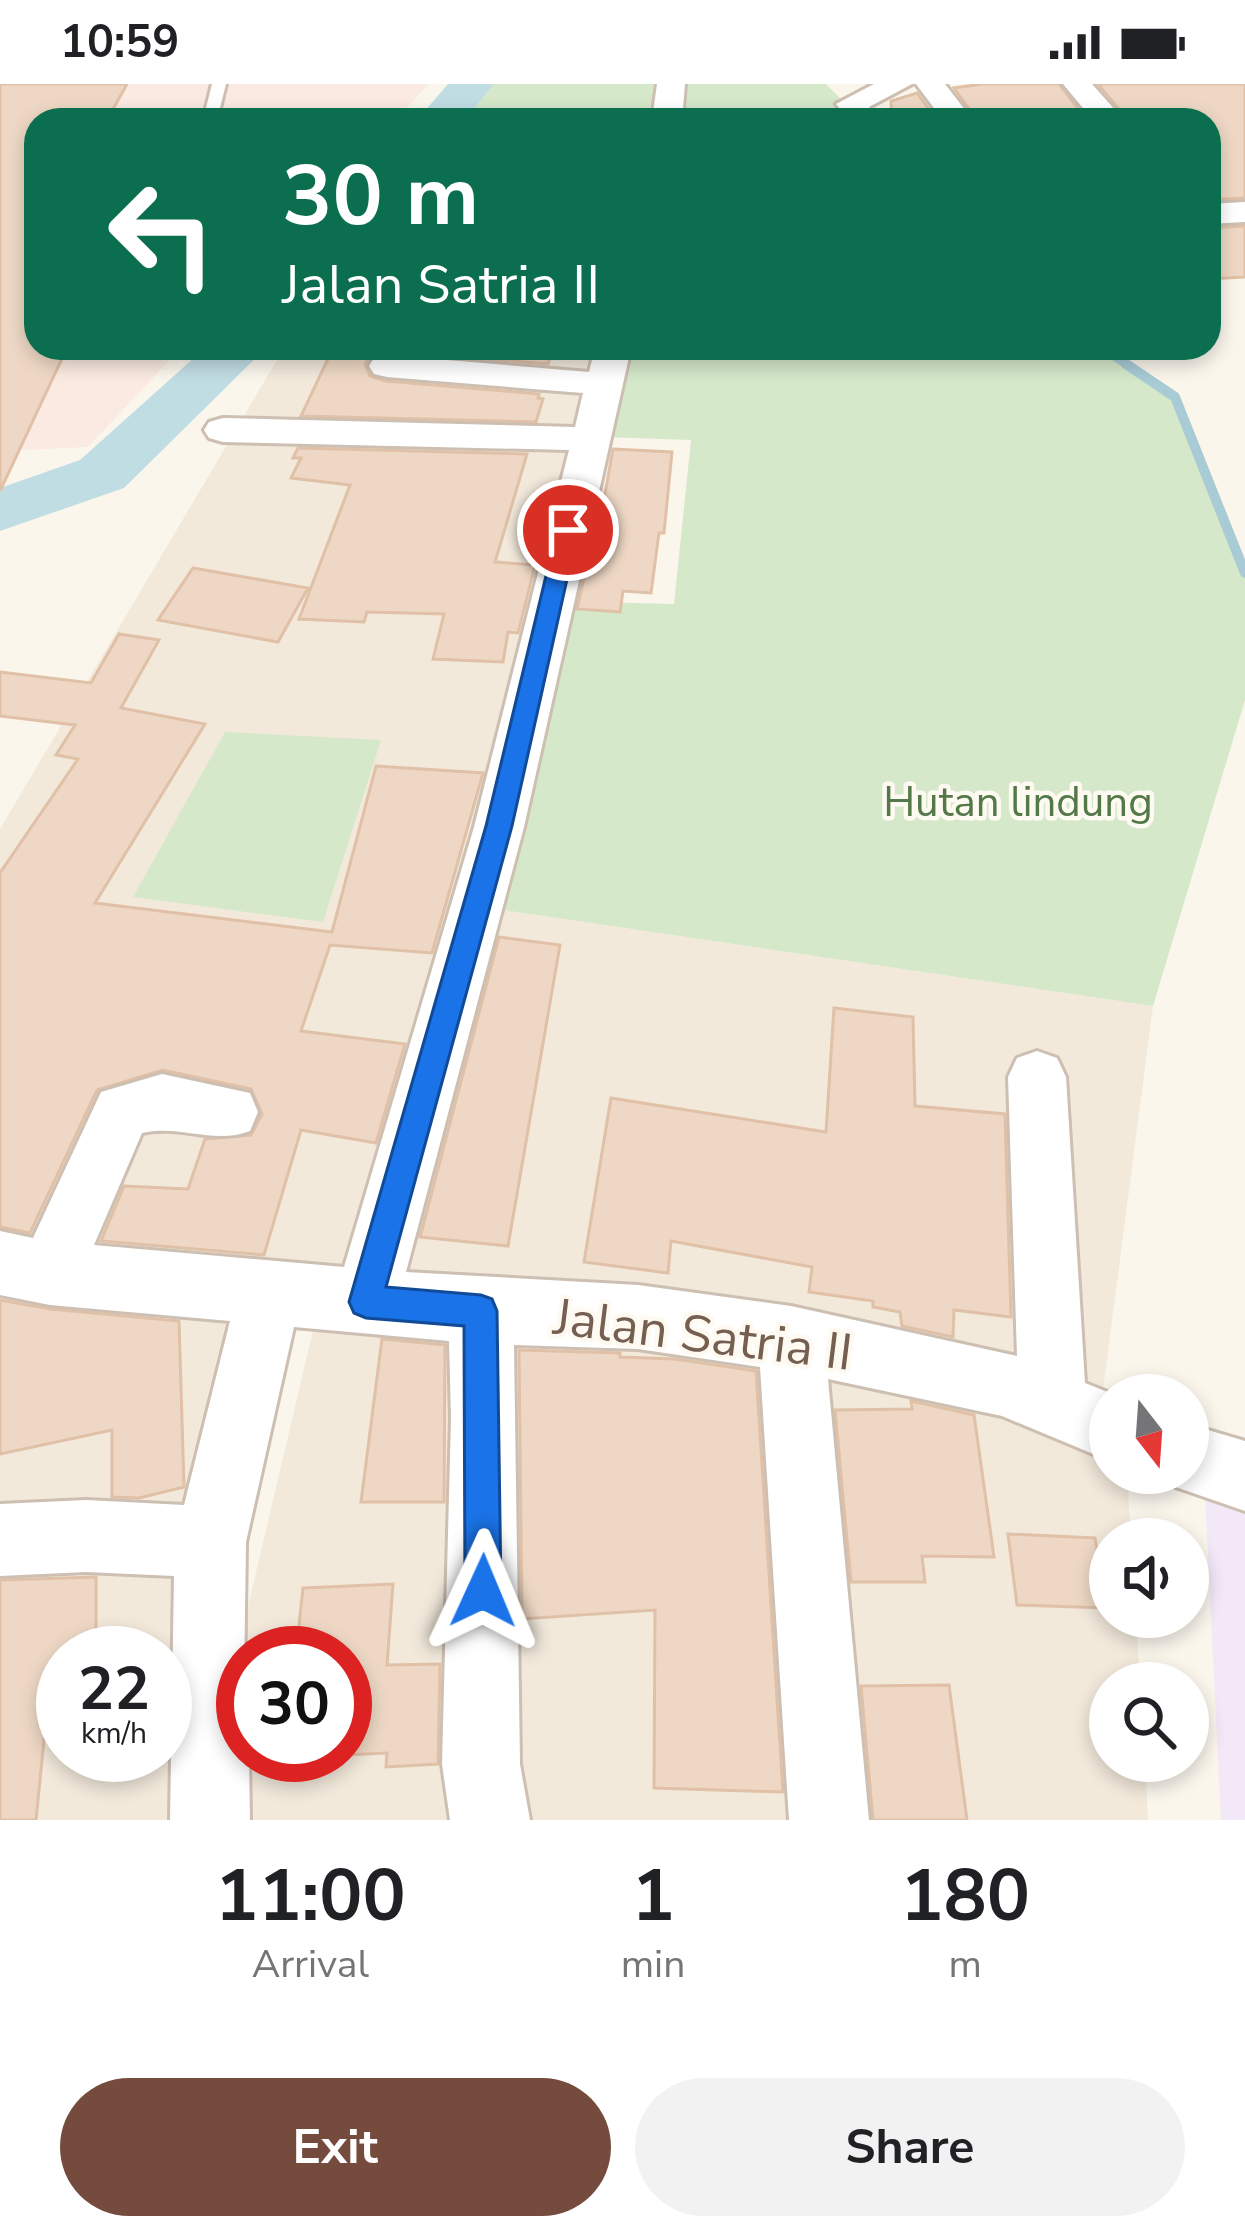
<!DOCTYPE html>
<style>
body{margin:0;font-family:"Nunito Sans",sans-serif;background:#f2f2f2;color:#202124;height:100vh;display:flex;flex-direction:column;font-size:45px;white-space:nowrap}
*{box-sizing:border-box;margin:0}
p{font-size:39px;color:#757577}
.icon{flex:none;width:66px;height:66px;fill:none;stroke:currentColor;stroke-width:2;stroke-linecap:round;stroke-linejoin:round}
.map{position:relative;height:1736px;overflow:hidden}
.drawer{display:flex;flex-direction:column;background:#fff;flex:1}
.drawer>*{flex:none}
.guide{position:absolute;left:24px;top:24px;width:1197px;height:252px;border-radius:36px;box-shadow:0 6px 18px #0003;background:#0b6e4f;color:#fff;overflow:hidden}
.needle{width:78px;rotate:163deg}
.controls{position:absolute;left:1089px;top:1290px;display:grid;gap:24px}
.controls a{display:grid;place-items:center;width:120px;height:120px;border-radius:50%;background:#fff;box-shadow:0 6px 18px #0003;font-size:60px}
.speed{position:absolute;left:36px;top:1542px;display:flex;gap:24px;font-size:60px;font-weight:700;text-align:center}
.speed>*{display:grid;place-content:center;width:156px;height:156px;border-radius:50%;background:#fff;box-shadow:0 6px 18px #0003;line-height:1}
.speed small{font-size:30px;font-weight:400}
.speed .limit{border:18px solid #d22;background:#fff;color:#111}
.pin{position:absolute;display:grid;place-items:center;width:102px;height:102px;color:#fff;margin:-51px;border:6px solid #fff;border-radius:50%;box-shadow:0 3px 12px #0007}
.me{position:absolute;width:132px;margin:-66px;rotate:1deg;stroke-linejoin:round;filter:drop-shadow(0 0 9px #0008)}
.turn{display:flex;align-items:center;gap:42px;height:252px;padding:0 60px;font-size:54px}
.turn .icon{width:156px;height:156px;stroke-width:2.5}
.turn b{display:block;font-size:84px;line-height:102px}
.eta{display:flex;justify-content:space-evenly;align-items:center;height:204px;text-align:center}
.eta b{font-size:72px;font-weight:700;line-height:84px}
.cta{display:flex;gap:24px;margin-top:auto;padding:24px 60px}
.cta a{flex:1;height:138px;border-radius:72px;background:#744b3d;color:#fff;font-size:48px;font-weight:700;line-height:138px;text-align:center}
.cta a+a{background:#f2f2f2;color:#202124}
.status{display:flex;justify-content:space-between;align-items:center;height:84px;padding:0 60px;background:#fff;direction:ltr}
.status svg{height:33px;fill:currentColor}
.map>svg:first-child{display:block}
</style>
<div class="status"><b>10:59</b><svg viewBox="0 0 49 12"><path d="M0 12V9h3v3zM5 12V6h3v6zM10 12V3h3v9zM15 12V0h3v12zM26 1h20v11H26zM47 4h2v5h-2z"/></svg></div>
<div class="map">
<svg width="1245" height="1736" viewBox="0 0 1245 1736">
<rect width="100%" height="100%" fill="#fbf6ec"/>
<!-- residential -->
<path fill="#f2e9db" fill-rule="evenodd" d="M284,264H621L363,1213L0,1184V745Z
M496,825L1153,922L1100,1329L376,1210Z
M0,1200L298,1217L223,1466L201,1736H0ZM63,1569H165V1671H63Z
M319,1221L746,1258L1110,1360V1389H1127L1131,1455H1110V1533H1136L1140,1599H1110V1677H1145L1148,1736H234L243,1671H345V1569H245L249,1518Z"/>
<!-- commercial -->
<path fill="#faeae1" d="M0,0H429L395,36H36V264H181L88,363L0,367Z"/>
<!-- education -->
<path fill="#f3e8f8" d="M1205,1412L1245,1420V1736H1221Z"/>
<!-- green -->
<path fill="#d5e8ca" d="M490,0H665L659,36H463Z
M686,0H826L861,36H679Z
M626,264H1101L1175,313L1245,493V616L1153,922L496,825L558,517L674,520L691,356L604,353Z
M225,648L381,656L323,838L133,813Z"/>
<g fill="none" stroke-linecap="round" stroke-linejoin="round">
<!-- stream-far1 -->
<path stroke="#a8cbd5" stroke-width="8" d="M1101,264L1130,283"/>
<!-- stream -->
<path stroke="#a8cbd5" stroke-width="10" d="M1126,280L1175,313L1245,489"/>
<!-- river -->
<path fill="#c1dde4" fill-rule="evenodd" d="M448,0H494L464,36H417Z
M205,264H266L124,404L0,447V404L80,376Z"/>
</g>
<!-- building -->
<path fill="#eed8c5" stroke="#e0c0a7" stroke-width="3" d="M0,0H127L107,36H36V264H67L0,407Z
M982,0H1059L1087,36H977L954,4Z
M1098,0H1245V114L1209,116V36H1128Z
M917,9L937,36H892L891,17Z
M1245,142V193L1209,195V144Z
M333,264H553L548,280L387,267L373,270L365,280L370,292L386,297L539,310L538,314L543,315L536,338L301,332Z
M298,364L527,370L495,478L535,481L518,549L508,548L503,578L433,575L444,530L367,528L364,538L299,535L350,401L291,394L301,374H293Z
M613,365L672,368L664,449H659L651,509L623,507L620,528L577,525L593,454H597Z
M193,484L308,504L278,558L158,536Z
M119,550L159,556L121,624L205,640L95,819L332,848L376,682L483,689L432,869L330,861L301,947L405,960L376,1059L301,1046L264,1171L101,1157L124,1102L188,1105L205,1055L251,1051L262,1030L251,1005L163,986L97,1006L30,1149L0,1143V789L78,675L56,671L75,641L0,632V588L91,599Z
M499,853L560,861L508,1162L420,1153Z
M834,924L913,933L915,1022L1005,1030L1011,1233L954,1226L953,1253L902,1242L900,1228L873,1223V1217L809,1208L812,1183L671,1157L668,1189L584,1178L611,1014L826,1048Z
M0,1216L50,1225L179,1237L184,1403L139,1414L112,1413V1346L0,1370Z
M382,1255L445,1261L444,1418H361Z
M519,1266L620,1269V1273L675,1275L756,1287L783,1708L654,1704L655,1526L522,1535Z
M911,1317L974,1331L994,1473L922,1472L925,1498H851L835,1326L912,1325Z
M1008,1450L1095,1454L1107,1524L1017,1521Z
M96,1493V1569H63V1582L51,1586L36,1736H0V1496Z
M393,1500L387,1581L440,1580L438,1680L386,1683L387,1669L345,1671V1569H296L303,1504Z
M949,1601L967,1736H873L861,1602Z"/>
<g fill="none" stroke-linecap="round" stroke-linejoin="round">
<!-- lane casing -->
<g stroke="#cdbfb2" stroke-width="6">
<path id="lane" d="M212,0H226L220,24L213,28L206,24Z"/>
</g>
<!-- street casing -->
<g stroke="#cdbfb2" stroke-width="6">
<path id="street" d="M657,0H685L682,36H652Z
M874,0H912L869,23L880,36H849L836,20Z
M916,0H945L973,36H943Z
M1063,0H1092L1124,36H1093Z
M1245,118V138L1209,140V120Z
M595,264H631L524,743L406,1188L638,1201L791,1222L1017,1272L1008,993L1017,974L1037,967L1057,974L1066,993L1085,1299L1115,1311H1110V1377L1002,1332L828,1295L869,1736H789L760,1283L638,1265L514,1261L520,1680L530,1736H450L442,1680L451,1334L449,1257L294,1243L246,1458L243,1671H249L250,1736H170L174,1492L86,1488L0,1492V1420L86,1416L184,1421L230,1237L50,1221L0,1211V1147L33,1154L101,1008L162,990L250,1009L258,1028L250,1047C214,1061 179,1040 142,1049L94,1161L344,1183L474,743L569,366L223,358L209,354L204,346L209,338L223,334L575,343L583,309L387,293L374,290L369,282L374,274L387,271L589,288Z
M1188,1340L1245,1357V1427L1164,1399L1159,1389H1188Z"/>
</g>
<!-- lane -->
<use href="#lane" fill="#fff" fill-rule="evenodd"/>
<!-- street -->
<use href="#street" fill="#fff" fill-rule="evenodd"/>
</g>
<!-- route -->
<path fill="#1a73e8" stroke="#114b97" stroke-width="3" d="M568,439L578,446L512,742L386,1203L481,1211L492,1215L497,1227L501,1507L496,1520L483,1526L470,1520L465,1507L464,1242L366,1234L354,1229L349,1218L486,742L557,446Z"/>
<g text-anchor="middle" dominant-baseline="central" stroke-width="9" stroke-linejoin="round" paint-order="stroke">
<!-- park labels -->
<g font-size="42" fill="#547949" stroke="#fefaf2">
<text x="1018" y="718">Hutan lindung</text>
</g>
<!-- near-street labels -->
<g font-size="51" fill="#755f50" stroke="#fefaf2">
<text transform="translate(703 1251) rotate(7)">Jalan Satria II</text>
</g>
</g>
</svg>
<div class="controls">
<a><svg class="needle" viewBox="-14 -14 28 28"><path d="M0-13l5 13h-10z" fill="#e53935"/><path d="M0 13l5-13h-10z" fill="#757577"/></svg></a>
<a><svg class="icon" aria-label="sound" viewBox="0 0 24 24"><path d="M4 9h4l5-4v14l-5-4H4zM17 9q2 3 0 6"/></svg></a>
<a><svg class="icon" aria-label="search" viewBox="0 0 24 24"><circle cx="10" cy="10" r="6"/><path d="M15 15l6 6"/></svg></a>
</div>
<div class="speed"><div>22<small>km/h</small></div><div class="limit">30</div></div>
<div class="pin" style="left:568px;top:446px;background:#d93025"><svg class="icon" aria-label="arrive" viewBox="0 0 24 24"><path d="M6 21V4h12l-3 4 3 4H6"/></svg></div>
<svg class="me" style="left:483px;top:1507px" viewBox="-20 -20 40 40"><path d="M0-17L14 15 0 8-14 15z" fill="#1a73e8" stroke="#fff" stroke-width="4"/></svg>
<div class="guide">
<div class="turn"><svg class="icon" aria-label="left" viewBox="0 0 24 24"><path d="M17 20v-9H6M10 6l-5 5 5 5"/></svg><div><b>30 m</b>Jalan Satria II</div></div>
</div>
</div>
<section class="drawer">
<div class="eta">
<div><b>11:00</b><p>Arrival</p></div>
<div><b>1</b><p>min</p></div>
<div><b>180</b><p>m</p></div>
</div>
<div class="cta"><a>Exit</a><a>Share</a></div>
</section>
